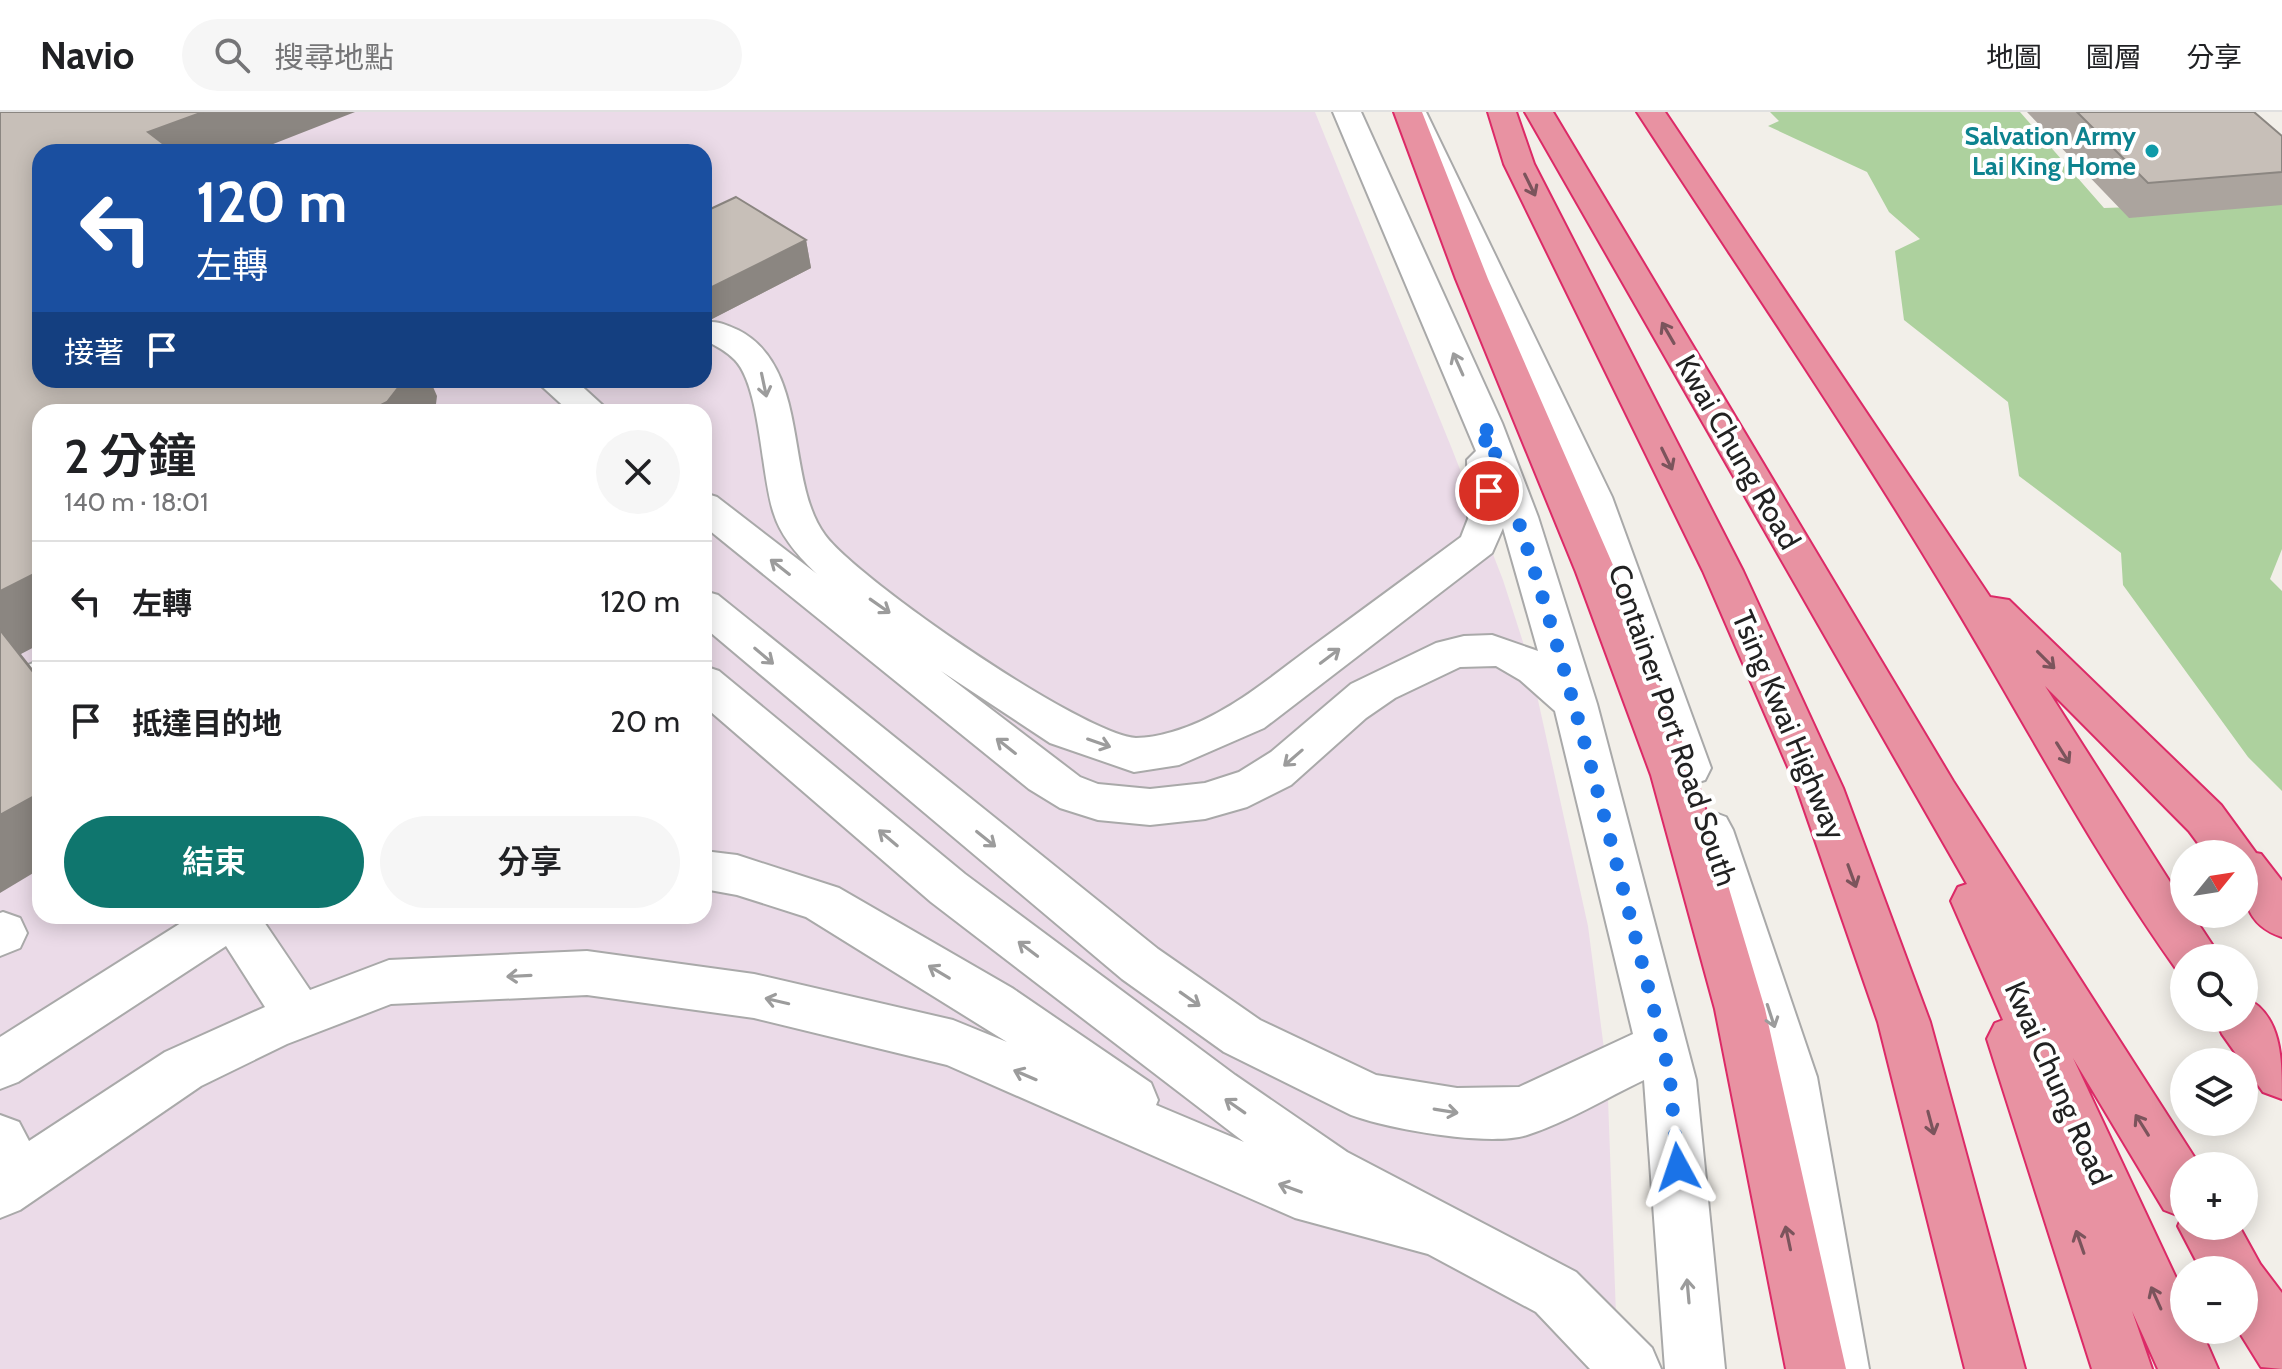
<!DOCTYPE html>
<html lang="zh-TW">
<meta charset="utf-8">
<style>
body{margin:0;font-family:Cabin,"Noto Sans TC",sans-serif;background:#f6f6f6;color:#202124;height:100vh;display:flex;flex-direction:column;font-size:30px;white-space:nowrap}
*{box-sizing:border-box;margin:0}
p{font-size:26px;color:#757577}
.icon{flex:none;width:44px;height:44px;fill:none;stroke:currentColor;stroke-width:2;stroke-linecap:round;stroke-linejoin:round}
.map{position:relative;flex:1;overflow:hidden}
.sheet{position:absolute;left:32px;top:292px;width:680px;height:520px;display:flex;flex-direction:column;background:#fff;border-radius:24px;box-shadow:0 4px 20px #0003}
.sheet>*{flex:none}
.banner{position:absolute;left:32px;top:32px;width:680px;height:244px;border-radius:24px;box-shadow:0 4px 20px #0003;background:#1a4fa0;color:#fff;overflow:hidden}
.needle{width:52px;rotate:60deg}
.tools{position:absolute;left:2170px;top:728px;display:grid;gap:16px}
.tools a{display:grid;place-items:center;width:88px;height:88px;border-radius:50%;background:#fff;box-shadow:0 4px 20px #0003;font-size:40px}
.pin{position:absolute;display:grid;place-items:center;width:68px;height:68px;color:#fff;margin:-34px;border:4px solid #fff;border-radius:50%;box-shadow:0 2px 8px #0007}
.me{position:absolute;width:88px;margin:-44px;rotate:355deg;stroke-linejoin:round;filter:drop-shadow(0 0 6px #0008)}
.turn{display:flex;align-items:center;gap:28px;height:168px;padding:0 32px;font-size:36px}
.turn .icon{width:104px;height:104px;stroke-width:2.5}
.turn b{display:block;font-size:56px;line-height:68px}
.then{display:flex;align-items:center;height:76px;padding:0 32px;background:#0003;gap:16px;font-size:30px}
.round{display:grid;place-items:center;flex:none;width:84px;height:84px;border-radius:42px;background:#f6f6f6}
.head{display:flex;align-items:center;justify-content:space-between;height:136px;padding:0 32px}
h1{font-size:48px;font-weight:600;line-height:60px}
.cta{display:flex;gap:16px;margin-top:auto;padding:16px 32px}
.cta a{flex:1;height:92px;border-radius:48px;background:#0f766e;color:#fff;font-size:32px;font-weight:600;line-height:92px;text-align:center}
.cta a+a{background:#f6f6f6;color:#202124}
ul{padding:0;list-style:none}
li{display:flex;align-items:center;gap:24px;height:120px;padding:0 32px;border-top:2px solid #e0e0e0}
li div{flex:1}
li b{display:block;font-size:30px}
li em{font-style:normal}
header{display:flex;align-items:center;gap:48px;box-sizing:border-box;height:112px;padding:0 40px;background:#fff;border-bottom:2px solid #e0e0e0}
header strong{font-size:38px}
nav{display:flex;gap:44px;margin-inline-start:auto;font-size:28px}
.search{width:560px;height:72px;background:#f6f6f6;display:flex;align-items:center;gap:20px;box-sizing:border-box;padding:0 28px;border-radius:44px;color:#757577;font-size:30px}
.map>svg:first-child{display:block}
</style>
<header>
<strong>Navio</strong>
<div class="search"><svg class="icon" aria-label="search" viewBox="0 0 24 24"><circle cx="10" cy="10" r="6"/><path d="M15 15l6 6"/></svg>搜尋地點</div>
<nav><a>地圖</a><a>圖層</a><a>分享</a></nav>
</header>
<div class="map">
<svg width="2282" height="1257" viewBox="0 0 2282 1257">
<rect width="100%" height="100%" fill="#f2efe9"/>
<!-- industrial -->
<path fill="#ebdbe8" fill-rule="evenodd" d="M0,0H1315L1452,337L1503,468L1530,552L1588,814L1607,960L1618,1257H0ZM40,40H704V268H40ZM40,300H704V804H40Z"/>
<!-- forest -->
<path fill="#add19e" d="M1770,0H2020L2104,96L2282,90V437L2270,467L2282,479V679L2248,645L2123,473L2121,441L2019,364L2008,290L1904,208L1895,139L1920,127L1889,100L1867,60L1768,14L1779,9Z"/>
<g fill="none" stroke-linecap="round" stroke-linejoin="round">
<!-- minor casing -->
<g stroke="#a9a9a9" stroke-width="4">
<path id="minor" d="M1333,0H1361L1502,311L1538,405L1597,592L1696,968L1725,1257H1665L1644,968C1606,986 1567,1010 1527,1023C1490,1035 1388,1017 1351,1003L1224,940L1122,867L704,515V479L718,483L1158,837L1260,908L1376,963L1457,976L1519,975L1633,922L1555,599L1520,568L1496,554L1460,555L1395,586L1366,606L1291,673L1247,695L1205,707L1150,713L1098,708L1060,696L1029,677L704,414V381L717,385L817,462C800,446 781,425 774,402C761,366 761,275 735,248C726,239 715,233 704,228V211C717,208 726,213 738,218C811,255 784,368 825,423C858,468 1083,623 1136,626C1146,626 1162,623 1172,620C1224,605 1267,568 1310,536C1361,499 1411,462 1461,425L1468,407L1467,348L1476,339ZM1503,416L1538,539L1492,523L1464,524L1436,531L1351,572L1271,640L1239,660L1205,671L1150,677L1098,672L1080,665L941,559L1050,631L1134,660L1179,653L1264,616L1492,441Z
M1398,0H1426L1612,385L1711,656L1705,668L1689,673L1673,668L1667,656L1574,385Z
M535,268H575L610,300H570Z
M40,548V583L0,600V565Z
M704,554L719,559L965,762L1235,963L1347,1040L1576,1160L1652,1236L1661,1257H1590L1536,1200L1428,1142L1295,1106L947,953L754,906L587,883L391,892L287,932L201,974L20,1098L0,1106V1003L19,1010L29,1029L165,940L265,895L226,834L18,970L0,977V925L192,804H260L310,878L389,848L587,839L754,862L953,908L1007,930L806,805L737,783L704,777V739L737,743L839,776L1012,876L1151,971L1158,988L1156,993L1244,1030L931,790L704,594Z
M1710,699L1726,705L1733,718L1817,965L1869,1257H1809L1765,965L1687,718L1694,705Z
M3,800L20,806L27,821L20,836L0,844V801Z"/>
</g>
<!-- highway casing -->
<g stroke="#dc2a67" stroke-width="4">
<path id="highway" d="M1394,0H1422L1488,167L1616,460L1695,663L1765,897L1846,1257H1786L1715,897L1651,663L1576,460L1456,167Z
M1488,0H1516L1534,52L1743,459L1843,676L1930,910L2025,1257H1965L1878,910L1797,676L1703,459L1504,52Z
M1525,0H1553L1953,669L2200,1054H2184V1114H2239L2260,1152L2282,1181V1257L2261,1255L2238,1218H2244V1158H2201L2178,1114L2182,1105L2164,1098L2073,946L2184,1183V1218H2201L2218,1257H2158L2132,1199L2152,1257H2092L1987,927L1995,911L2003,908L1951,789L1958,775L1967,772Z
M1637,0H1665L1990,485L2009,488L2221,693L2256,741L2261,742L2282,769V825C2240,811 2244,780 2244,742H2206L2189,719L2045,574L2184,792V802H2192L2221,846H2184V863L2179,861C2088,734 2017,595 1936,463C1841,306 1737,154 1637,0Z
M2244,885C2282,902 2282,947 2282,987L2263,980L2222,922L2215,906H2244Z"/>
</g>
<!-- minor -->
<use href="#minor" fill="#fff" fill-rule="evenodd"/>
<!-- highway -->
<use href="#highway" fill="#e892a2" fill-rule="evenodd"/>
</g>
<!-- wall -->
<path fill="#aba49e" d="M2027,0H2254L2282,24V93L2129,106Z
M704,100L806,128L811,156L712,207L704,208Z"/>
<!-- shaded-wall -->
<path fill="#8b8681" d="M203,0H355L253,40H159L148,20Z
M806,128L811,156L712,207L704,178Z
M404,268H430L437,284L435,300H367Z
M40,459V532L21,542L40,566V569L0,564V479Z
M40,681V757L0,781V703Z"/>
<!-- building -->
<path fill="#c7bfb8" stroke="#8b8681" stroke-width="2" d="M0,0H203L148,20L174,40H40V268H404L387,290L367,300H40V459L0,479Z
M2077,0H2254L2282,24V60L2148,71Z
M736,85L806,128L704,179V100Z
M0,518L40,569V681L0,703Z"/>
<!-- one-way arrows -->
<defs><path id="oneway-shaft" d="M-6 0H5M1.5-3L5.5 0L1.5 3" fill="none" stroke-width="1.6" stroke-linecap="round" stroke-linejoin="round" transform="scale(2)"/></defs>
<g stroke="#7b545c">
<use href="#oneway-shaft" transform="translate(1530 73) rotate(64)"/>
<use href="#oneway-shaft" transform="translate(1668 221) rotate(-120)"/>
<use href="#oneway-shaft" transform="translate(1667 347) rotate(64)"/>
<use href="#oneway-shaft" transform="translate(2046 548) rotate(45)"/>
<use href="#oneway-shaft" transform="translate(2063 641) rotate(58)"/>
<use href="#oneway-shaft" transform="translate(1852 764) rotate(70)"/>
<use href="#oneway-shaft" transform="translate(1931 1011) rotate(75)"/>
<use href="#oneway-shaft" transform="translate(2142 1013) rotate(-122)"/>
<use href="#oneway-shaft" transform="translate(1788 1126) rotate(-102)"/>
<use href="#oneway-shaft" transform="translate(2080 1130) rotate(-109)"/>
<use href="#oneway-shaft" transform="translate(2156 1186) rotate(-114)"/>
</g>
<g stroke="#9c9c9c">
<use href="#oneway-shaft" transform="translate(1458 252) rotate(-114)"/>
<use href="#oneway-shaft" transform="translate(764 273) rotate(78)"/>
<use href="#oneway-shaft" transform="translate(780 455) rotate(-142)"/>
<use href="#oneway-shaft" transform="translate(880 494) rotate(35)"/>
<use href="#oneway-shaft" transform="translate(764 544) rotate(40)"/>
<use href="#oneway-shaft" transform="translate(1330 544) rotate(-37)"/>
<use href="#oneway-shaft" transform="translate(1099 631) rotate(19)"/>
<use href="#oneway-shaft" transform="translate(1006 634) rotate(-142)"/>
<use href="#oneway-shaft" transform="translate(1293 646) rotate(139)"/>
<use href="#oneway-shaft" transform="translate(888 726) rotate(-140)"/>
<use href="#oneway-shaft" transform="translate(986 727) rotate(39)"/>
<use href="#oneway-shaft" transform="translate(1028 837) rotate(-143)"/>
<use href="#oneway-shaft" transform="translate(939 860) rotate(-149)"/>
<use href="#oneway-shaft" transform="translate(519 864) rotate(177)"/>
<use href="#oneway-shaft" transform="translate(1190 887) rotate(35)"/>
<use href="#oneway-shaft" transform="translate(777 889) rotate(-167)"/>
<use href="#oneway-shaft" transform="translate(1771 904) rotate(72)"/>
<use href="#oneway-shaft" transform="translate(1025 963) rotate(-157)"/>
<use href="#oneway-shaft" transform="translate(1235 994) rotate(-145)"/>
<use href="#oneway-shaft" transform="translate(1446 999) rotate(9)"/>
<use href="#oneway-shaft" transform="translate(1290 1076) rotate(-160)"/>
<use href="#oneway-shaft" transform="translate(1688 1179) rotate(-95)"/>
</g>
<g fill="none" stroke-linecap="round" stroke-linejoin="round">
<!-- route -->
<path stroke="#1a73e8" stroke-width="14" stroke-dasharray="0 25.2" d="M1489,379L1484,311C1559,513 1609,724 1663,933L1670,968L1678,1055"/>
</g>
<!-- markers -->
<circle fill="#0f9aa8" stroke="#fff" stroke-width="3" cx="2152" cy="39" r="8"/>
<g text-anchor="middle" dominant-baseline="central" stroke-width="8" stroke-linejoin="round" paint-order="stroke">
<!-- far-culture labels -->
<g font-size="26" font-weight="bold" fill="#0d838f" stroke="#fff" text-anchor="end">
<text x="2136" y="24">Salvation Army<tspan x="2136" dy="30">Lai King Home</tspan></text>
</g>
<!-- street labels -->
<g font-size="30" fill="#222" stroke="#fff">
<text transform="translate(1738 340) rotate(60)">Kwai Chung Road</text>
<text transform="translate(1673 613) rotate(71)">Container Port Road South</text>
<text transform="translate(1789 613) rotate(67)">Tsing Kwai Highway</text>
<text transform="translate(2058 971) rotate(66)">Kwai Chung Road</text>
</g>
</g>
</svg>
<div class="tools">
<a><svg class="needle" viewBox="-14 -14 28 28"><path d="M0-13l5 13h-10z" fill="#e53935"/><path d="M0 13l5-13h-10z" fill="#757577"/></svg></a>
<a><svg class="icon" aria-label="search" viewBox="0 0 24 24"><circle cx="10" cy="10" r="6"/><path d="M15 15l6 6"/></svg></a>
<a><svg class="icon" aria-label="layers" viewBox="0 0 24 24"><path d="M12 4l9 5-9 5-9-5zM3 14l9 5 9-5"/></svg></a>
<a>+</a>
<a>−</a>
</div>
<div class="pin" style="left:1489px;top:379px;background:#d93025"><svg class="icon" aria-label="arrive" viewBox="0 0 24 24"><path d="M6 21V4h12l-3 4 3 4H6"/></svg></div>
<svg class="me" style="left:1678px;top:1055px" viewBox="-20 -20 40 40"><path d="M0-17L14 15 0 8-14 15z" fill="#1a73e8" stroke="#fff" stroke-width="4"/></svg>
<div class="banner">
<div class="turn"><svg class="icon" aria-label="left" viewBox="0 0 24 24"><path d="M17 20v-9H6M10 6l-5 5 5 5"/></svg><div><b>120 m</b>左轉</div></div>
<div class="then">接著<svg class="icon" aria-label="arrive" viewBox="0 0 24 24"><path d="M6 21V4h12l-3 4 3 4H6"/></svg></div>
</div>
<section class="sheet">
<div class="head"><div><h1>2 分鐘</h1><p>140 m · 18:01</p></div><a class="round"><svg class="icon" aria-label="close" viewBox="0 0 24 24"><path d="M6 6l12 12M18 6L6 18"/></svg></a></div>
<ul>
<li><svg class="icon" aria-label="left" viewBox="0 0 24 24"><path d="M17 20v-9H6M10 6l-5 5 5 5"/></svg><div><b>左轉</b></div><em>120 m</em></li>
<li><svg class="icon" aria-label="arrive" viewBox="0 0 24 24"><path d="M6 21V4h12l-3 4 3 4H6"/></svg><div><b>抵達目的地</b></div><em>20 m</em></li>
</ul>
<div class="cta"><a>結束</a><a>分享</a></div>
</section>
</div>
